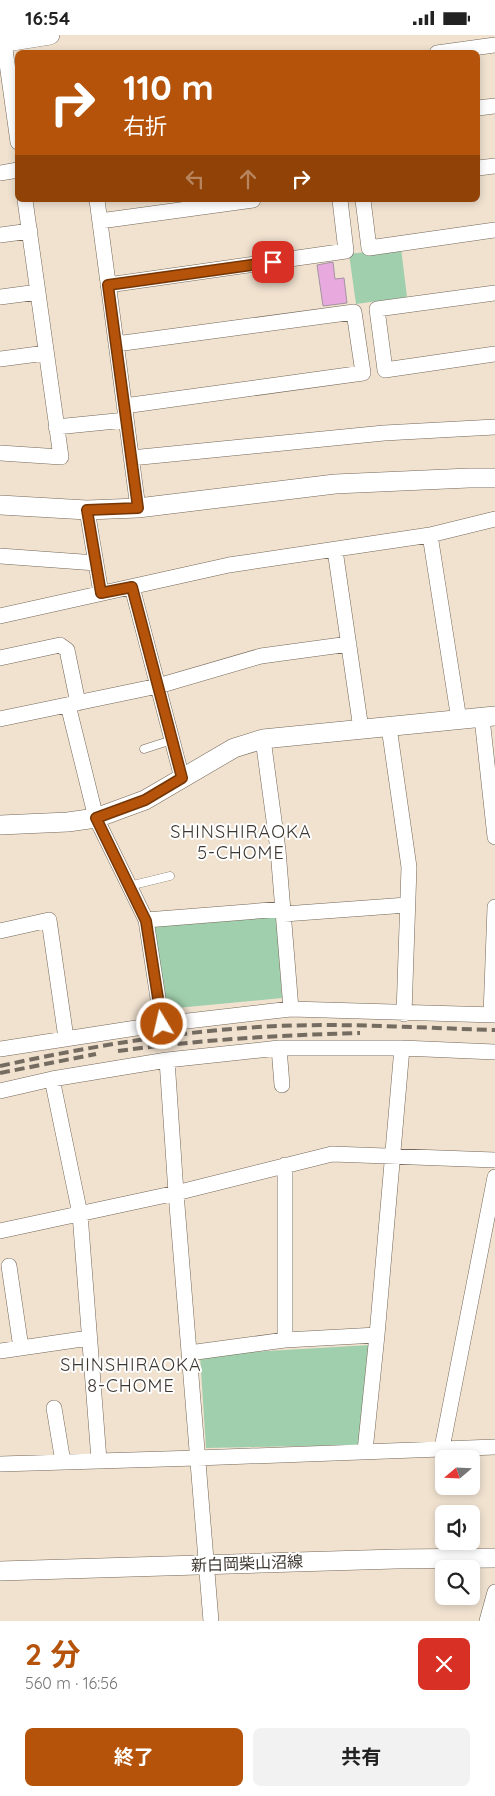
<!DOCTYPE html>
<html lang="ja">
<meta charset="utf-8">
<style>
body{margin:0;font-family:Quicksand,"Noto Sans JP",sans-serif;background:#f2f2f2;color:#222;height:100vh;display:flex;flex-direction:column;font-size:19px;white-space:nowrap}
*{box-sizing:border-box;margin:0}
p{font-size:16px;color:#767676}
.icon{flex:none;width:28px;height:28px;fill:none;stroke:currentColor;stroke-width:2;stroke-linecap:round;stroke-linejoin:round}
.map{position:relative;height:1586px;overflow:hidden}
.details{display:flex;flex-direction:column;background:#fff;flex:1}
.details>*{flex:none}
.hud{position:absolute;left:15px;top:15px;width:465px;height:152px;border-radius:8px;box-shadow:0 2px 8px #0003;background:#b45309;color:#fff;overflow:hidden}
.needle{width:32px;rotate:251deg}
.controls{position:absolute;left:435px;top:1415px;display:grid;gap:10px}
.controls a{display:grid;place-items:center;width:45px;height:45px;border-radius:8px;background:#fff;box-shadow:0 2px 8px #0003;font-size:25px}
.pin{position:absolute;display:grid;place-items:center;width:42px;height:42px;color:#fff;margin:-21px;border-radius:10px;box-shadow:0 2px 8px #0006}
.me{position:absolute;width:55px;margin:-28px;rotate:351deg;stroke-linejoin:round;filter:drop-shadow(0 0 4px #0008)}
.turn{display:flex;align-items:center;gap:18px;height:105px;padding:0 25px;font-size:22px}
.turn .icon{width:65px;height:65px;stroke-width:2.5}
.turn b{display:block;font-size:35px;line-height:42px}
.lanes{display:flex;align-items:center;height:48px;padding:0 25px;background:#0003;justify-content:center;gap:25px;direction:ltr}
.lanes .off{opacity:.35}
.round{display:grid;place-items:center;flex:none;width:52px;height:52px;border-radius:8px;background:#f2f2f2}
.summary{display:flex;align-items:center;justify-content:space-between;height:85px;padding:0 25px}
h1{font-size:30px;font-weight:700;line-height:38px;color:#b45309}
.button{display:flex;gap:10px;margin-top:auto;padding:10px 25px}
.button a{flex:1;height:58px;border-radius:8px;background:#b45309;color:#fff;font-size:20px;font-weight:700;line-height:58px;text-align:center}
.button a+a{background:#f2f2f2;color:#222}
.status{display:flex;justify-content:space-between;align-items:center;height:35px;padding:0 25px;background:#fff;direction:ltr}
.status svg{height:14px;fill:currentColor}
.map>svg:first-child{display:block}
</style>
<div class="status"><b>16:54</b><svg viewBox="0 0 49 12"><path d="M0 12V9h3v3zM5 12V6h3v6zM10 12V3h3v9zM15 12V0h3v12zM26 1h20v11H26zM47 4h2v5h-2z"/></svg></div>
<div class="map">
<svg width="495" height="1586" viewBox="0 0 495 1586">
<rect width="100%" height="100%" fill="#f1e2d0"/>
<!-- green -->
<path fill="#a0cfad" d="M401,213L407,262L356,269L349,219Z
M277,879L282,963L166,974L153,890Z
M370,1310L360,1410L206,1413L200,1320Z"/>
<!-- building -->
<path fill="#e7a9de" stroke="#a493a1" d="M333,227L335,244L344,243L347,268L323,271L317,230Z"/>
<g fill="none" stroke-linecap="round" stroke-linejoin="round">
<!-- service casing -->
<g stroke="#746758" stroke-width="9">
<path id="service" d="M144,714L172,705
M129,851L170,841"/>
</g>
<!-- minor casing -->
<g stroke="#746758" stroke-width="16">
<path id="minor" d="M4,7L18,107
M437,18L495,10
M478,73L495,71
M478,133L495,131
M0,138L18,135
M97,165L138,473
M363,165L369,213L495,195
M100,186L253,165
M0,200L30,196
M108,250L346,216L340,165
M495,258L377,274L385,335L495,319
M0,262L38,257
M116,309L354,277L363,338L124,371
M0,324L46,318
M56,392L126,385
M0,418L61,422L25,165
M131,423L384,398L495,392
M87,475L101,558
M430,500L459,685
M335,515L361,694
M0,521L96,528
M132,552L182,743
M0,581L229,530L430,500L495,484
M0,623L60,610L67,615L78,668
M68,670L96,783L146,885L162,989
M482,683L495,802
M0,684L158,651L261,621L349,609
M389,692L409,832L404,979
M263,704L278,815L291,974
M284,879L407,870
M146,885L283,874
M0,896L49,885L66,1003
M491,980L495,872
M279,1013L282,1050
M0,1014L162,989L291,974L495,980
M167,1025L176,1158L211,1586
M52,1044L80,1179L99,1425
M0,1056L52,1044L167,1025L279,1013H402L495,1017
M0,1196L176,1158L332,1119L495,1125
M9,1231L21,1313
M285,1305V1130
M0,1316L89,1303
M189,1318L285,1305L377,1300
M54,1373L63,1427
M442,1413L495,1142
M365,1416L377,1300L402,1013
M0,1429L197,1423L495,1412
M487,1586L495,1557"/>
</g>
<!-- tertiary casing -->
<g stroke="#746758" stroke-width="20">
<path id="tertiary" d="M0,8L50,0
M0,470L87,475L138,473L335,449L469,443H495
M0,790L68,787L96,783L145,765L234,713L263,704L495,681
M0,1536L396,1524L495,1523"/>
</g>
<!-- service -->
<use href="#service" stroke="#fff" stroke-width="8"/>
<!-- minor -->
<use href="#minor" stroke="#fff" stroke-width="15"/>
<!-- tertiary -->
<use href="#tertiary" stroke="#fff" stroke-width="19"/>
<!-- rail -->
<path stroke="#756c61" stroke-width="4" stroke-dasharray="10 5" stroke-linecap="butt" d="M118,1016C199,1005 279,1000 360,998
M0,1031C92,1011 185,995 278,991C350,988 423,993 495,995
M0,1038L96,1019"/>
</g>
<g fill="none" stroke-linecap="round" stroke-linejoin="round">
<!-- route casing -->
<g stroke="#753606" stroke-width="12">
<path id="route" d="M162,989L146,886L96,783L145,765L182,743L132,552L101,558L87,475L138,473L108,250L273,227"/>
</g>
<!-- route -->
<use href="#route" stroke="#b45309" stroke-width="9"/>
</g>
<g text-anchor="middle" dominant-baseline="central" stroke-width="4" stroke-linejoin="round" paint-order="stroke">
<!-- street labels -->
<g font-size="16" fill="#3d3730" stroke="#fff">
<text transform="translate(247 1528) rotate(-2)">新白岡柴山沼線</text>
</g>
<!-- neighbourhood labels -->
<g font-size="18" letter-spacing="1" fill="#3d3730" stroke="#fff">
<text x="241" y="796">SHINSHIRAOKA<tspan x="241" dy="21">5-CHOME</tspan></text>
<text x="131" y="1329">SHINSHIRAOKA<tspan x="131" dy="21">8-CHOME</tspan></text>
</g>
</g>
</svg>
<div class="controls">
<a><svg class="needle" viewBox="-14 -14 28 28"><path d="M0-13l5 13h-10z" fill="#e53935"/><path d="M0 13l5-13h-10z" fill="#767676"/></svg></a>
<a><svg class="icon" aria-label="sound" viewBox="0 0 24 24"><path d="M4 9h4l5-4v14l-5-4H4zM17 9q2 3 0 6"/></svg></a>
<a><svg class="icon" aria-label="search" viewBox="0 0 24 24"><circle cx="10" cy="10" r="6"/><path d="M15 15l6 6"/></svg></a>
</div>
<div class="pin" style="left:273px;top:227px;background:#d93025"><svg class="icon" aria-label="arrive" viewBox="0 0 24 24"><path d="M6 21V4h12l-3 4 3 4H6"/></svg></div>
<svg class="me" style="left:162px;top:989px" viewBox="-20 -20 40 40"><circle r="17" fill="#b45309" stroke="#fff" stroke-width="3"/><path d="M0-11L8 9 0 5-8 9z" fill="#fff"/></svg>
<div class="hud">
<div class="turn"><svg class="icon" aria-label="right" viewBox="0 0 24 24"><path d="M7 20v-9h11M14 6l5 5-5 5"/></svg><div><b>110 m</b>右折</div></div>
<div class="lanes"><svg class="icon off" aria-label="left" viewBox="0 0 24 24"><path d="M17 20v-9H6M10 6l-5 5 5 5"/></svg><svg class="icon off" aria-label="ahead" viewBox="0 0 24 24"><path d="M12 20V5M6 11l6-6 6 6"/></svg><svg class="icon" aria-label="right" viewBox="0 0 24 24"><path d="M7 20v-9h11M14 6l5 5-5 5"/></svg></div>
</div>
</div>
<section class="details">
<div class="summary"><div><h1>2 分</h1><p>560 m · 16:56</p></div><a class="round" style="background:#d93025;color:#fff"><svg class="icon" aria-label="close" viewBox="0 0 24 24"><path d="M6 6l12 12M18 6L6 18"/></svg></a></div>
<div class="button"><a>終了</a><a>共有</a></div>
</section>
